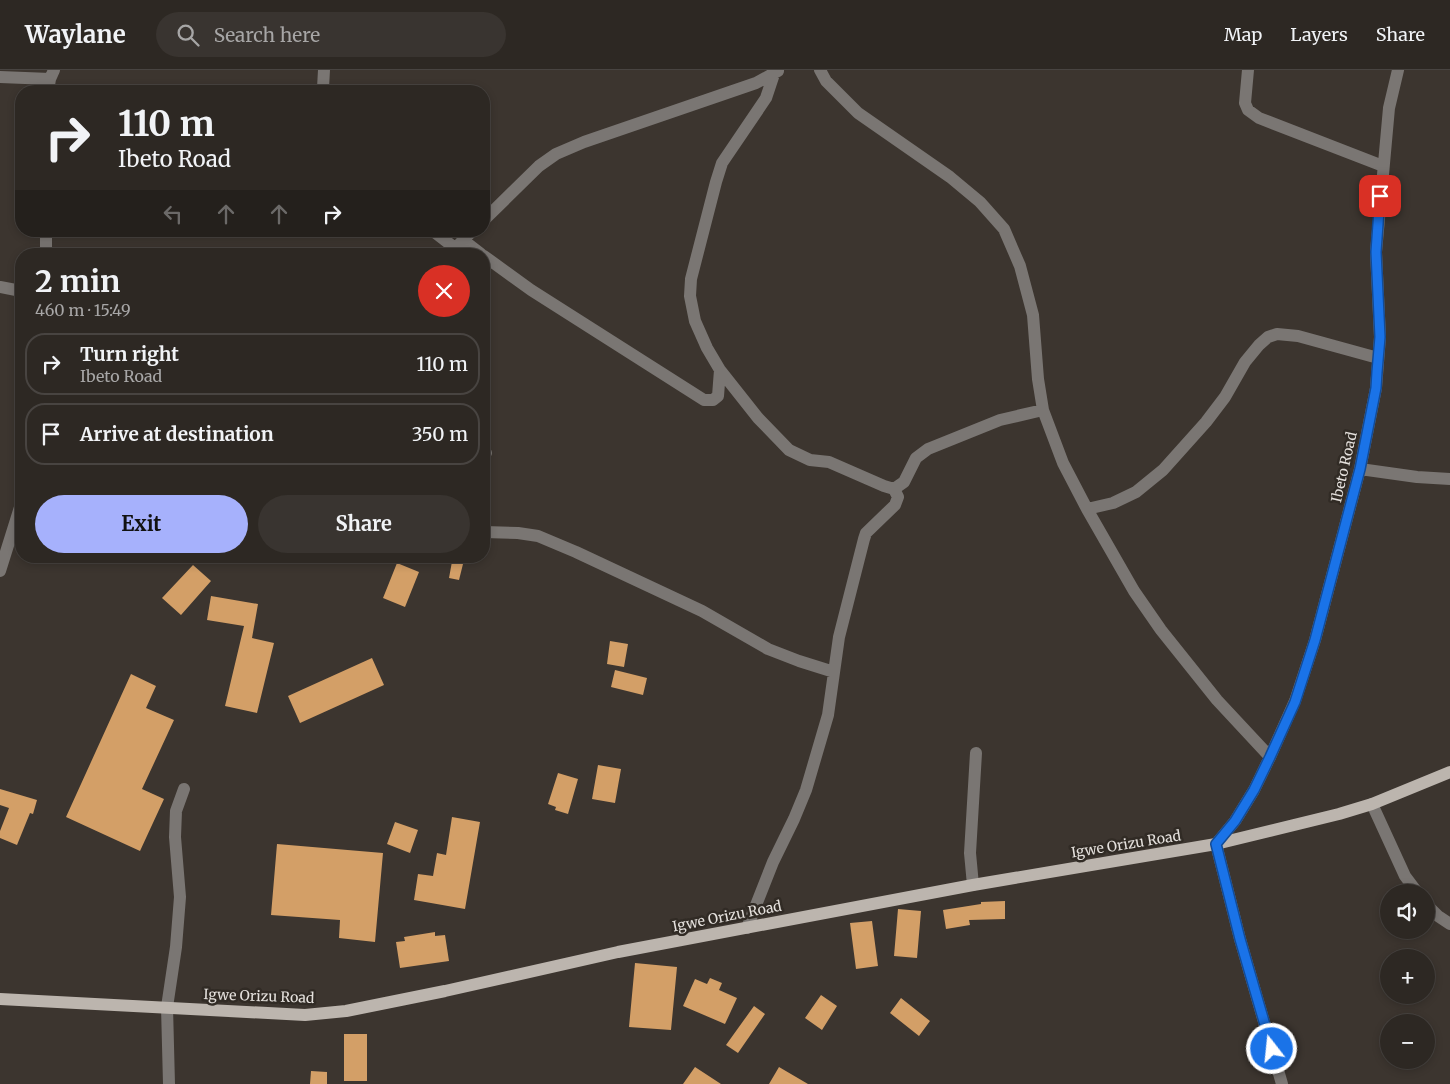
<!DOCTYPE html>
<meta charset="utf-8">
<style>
body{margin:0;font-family:Merriweather,serif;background:#393430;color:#f1f3f6;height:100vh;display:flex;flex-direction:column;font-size:19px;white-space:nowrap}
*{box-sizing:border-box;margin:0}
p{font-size:16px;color:#a7a6a6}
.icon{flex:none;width:28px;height:28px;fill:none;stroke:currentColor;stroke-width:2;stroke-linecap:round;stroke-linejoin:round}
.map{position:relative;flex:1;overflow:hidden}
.details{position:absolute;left:15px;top:178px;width:475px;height:315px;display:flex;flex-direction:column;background:#2d2823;border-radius:20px;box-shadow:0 2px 8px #0003,0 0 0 1px #484441}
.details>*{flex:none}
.guide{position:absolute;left:15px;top:15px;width:475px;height:152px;border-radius:20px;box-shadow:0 2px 8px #0003,0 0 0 1px #484441;background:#2d2823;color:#f1f3f6;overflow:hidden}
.tools{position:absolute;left:1380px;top:814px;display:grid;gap:10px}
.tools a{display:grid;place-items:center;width:55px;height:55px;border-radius:50%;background:#2d2823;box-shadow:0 2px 8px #0003,0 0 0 1px #484441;font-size:25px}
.pin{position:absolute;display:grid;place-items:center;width:42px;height:42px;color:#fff;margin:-21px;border-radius:10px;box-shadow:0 2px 8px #0006}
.me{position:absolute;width:55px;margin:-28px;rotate:344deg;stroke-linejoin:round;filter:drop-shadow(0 0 4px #0008)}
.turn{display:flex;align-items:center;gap:18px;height:105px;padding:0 20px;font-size:22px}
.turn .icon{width:65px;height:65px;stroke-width:2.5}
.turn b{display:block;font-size:35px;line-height:42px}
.lanes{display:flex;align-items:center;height:48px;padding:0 20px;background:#0003;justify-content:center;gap:25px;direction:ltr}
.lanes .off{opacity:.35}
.round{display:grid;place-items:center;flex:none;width:52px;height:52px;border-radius:26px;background:#393430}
.summary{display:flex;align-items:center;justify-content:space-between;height:85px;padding:0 20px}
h1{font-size:30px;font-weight:700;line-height:38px}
.primary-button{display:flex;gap:10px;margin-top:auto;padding:10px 20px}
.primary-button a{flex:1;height:58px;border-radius:30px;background:#a6b1fc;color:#111;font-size:20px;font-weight:700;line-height:58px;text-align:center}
.primary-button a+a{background:#393430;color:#f1f3f6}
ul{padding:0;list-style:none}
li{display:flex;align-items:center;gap:15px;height:62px;margin:0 10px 8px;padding:0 10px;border:2px solid #484441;border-radius:20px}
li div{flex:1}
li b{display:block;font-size:19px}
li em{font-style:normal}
header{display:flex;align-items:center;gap:30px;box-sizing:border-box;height:70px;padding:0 25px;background:#2d2823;border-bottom:1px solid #484441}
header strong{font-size:24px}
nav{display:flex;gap:28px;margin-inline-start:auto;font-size:18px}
.search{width:350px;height:45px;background:#393430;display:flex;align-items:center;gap:12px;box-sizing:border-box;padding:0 18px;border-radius:28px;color:#a7a6a6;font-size:19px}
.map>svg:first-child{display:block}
</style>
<header>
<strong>Waylane</strong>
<div class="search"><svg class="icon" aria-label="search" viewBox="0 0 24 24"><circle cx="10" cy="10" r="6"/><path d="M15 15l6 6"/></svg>Search here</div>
<nav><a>Map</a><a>Layers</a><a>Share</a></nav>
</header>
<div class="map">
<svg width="1450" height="1014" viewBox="0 0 1450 1014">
<rect width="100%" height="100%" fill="#3c352f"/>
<!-- building -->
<path fill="#d39f67" d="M453,486H465L459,510L449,508Z
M397,493L419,502L405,537L383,528Z
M193,495L211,511L181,545L162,528Z
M211,526L258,534L252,568L274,573L257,643L225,636L244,556L207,550Z
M610,571L628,574L624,597L607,594Z
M372,588L384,615L300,653L288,626Z
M615,600L647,608L643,625L611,617Z
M131,604L156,616L146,638L174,650L142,719L164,729L140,781L66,747Z
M598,695L621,699L615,733L592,729Z
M558,703L578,709L568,744L555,740L556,737L548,734Z
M0,719L37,730L33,744L30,743L17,775L0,768V761L9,738L0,735Z
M452,747L480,752L465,839L414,830L418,804L433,806L437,783L446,785Z
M395,752L418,760L410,783L387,774Z
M277,774L383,783L375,872L339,868L340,850L271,845Z
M1005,831V849L969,850L970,855L946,859L943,840L981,834V832Z
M898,839L921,841L917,888L894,886Z
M872,851L878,896L856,899L850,853Z
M435,862V866L445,865L449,891L400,898L396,872L405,871L404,867Z
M635,893L677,897L671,960L629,957Z
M710,908L722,913L719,920L737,928L725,954L683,936L695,909L707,914Z
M821,925L837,936L822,960L805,948Z
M901,928L930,951L919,966L890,943Z
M754,936L765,944L738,983L726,975Z
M344,964H367V1011H344Z
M695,997L721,1014H683Z
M779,997L808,1014H769Z
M311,1001L327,1002V1014H310Z"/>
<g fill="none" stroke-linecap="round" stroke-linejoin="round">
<!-- minor -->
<path stroke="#7a7673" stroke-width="12" d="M324,0L323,18L325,21
M820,0L826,11L858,43L950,107L980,132L1004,159L1020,196L1033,245L1038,309L1043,340L1063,393L1087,439L1134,521L1161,560L1217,630L1270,687
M1248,0L1245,33L1248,40L1259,48L1383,96
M774,4L766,28L722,93L716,112L691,209L690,226L695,251L707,278L720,300L758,348L789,380L810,390L829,392L884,416L894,419
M0,7L50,9
M48,21L50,9L54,0
M484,150L539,96L556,84L584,72L756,13L778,1
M433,161L455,178
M463,170L481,184
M46,184V161
M450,184L472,161
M484,186L531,220L704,330H713L718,326L720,300
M0,217L21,221
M484,383H486
M1360,399L1417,407L1450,409
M894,419L904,412L916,388L928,379L1000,350L1043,340
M1087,439L1113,433L1136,422L1163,400L1206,352L1225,327L1245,292L1259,275L1268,267L1277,264L1298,266L1378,288
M484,462L518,463L538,466L576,482L702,541L768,579L799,591L834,602
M0,501L21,434
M1372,734L1405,806L1417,822
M973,815L970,783L976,683
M1426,834L1438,846L1450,854
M747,858L773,792L794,749L806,720L828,645L839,567L864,469L866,463L895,435L898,427L894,419
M169,1014L167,937L176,877L180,827L175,767L176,741L184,719
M1282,1014L1240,869L1216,774L1235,751L1254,720L1270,687L1295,631L1315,570L1360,399L1376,318L1380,267L1376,182L1389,38L1398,0"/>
<!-- major -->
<path stroke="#bcb5ae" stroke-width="12" d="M0,929L305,945L346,941L445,921L618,882L973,815L1216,774L1339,744L1372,734L1450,702"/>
</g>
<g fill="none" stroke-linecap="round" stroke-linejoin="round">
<!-- route casing -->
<g stroke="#114b97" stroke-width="12">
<path id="route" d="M1272,979L1240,869L1216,774L1235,751L1254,720L1270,687L1295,632L1315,570L1360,399L1376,318L1377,302L1380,267L1376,182L1380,126"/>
</g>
<!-- route -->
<use href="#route" stroke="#1a73e8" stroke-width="9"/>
</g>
<g text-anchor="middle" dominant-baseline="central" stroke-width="5" stroke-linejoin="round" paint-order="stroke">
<!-- street labels -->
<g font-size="14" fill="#e5e1dd" stroke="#312b25">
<text transform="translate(1344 397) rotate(-77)">Ibeto Road</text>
<text transform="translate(1126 774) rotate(-9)">Igwe Orizu Road</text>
<text transform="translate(727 846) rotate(-11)">Igwe Orizu Road</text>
<text transform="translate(259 926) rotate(2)">Igwe Orizu Road</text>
</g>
</g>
</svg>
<div class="tools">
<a><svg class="icon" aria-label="sound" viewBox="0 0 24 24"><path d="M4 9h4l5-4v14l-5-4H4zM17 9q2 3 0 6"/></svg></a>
<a>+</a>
<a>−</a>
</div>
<div class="pin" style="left:1380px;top:126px;background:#d93025"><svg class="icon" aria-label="arrive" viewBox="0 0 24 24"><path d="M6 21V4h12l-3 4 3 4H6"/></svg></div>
<svg class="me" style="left:1272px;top:979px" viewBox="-20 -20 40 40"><circle r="17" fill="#1a73e8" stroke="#fff" stroke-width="3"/><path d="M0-11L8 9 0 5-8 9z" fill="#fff"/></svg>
<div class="guide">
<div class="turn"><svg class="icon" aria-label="right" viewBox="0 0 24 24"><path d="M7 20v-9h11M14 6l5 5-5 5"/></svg><div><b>110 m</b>Ibeto Road</div></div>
<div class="lanes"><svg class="icon off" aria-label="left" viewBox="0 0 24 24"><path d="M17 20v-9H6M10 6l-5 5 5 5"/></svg><svg class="icon off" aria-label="ahead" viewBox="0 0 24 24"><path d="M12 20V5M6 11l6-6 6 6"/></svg><svg class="icon off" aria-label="ahead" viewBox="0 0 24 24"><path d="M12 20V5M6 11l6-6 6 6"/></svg><svg class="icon" aria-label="right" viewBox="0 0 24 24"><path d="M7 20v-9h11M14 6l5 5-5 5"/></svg></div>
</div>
<section class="details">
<div class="summary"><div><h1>2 min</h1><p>460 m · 15:49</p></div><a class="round" style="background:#d93025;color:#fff"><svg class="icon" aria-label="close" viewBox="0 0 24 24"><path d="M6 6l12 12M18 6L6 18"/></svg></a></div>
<ul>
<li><svg class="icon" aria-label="right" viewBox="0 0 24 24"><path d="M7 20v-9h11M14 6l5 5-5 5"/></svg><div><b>Turn right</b><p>Ibeto Road</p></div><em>110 m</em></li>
<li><svg class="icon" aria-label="arrive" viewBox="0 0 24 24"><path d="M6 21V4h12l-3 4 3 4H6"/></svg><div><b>Arrive at destination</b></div><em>350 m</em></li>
</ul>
<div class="primary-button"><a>Exit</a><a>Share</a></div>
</section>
</div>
